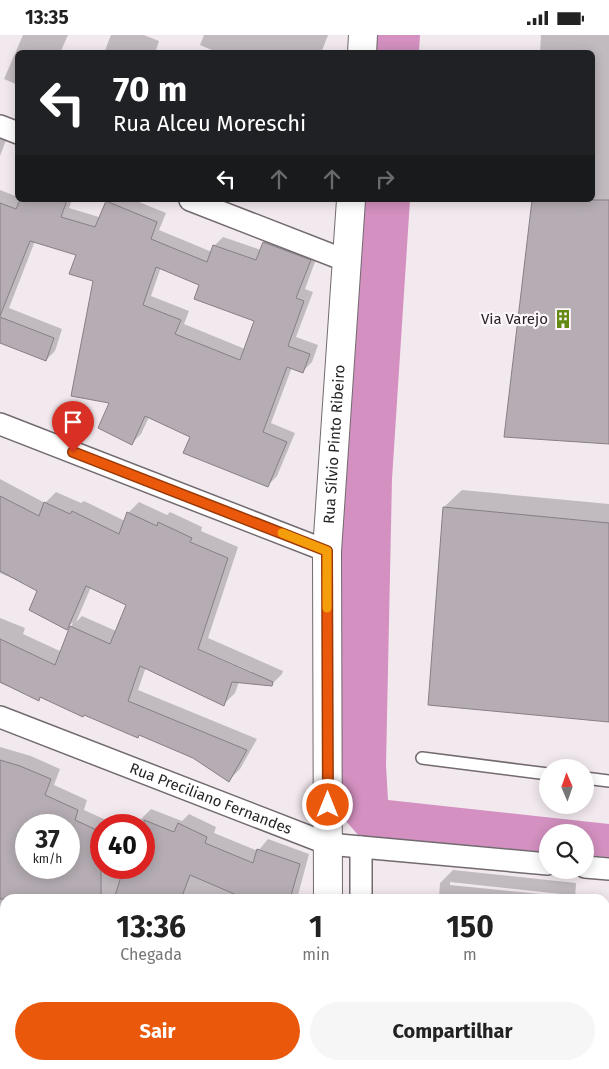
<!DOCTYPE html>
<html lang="pt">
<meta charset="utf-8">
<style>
body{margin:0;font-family:"Fira Sans",sans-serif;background:#f6f6f6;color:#222;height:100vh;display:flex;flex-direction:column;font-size:19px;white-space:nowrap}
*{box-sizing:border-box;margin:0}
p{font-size:16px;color:#767676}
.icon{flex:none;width:28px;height:28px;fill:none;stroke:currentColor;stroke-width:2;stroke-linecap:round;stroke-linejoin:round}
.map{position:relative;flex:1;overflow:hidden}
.panel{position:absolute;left:0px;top:859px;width:610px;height:176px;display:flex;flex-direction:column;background:#fff;border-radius:15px 15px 0 0;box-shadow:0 2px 12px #0003}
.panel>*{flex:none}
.hud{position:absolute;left:15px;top:15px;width:580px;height:152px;border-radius:8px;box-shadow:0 2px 12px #0003;background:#202124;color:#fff;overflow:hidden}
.needle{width:32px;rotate:358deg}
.buttons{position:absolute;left:539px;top:724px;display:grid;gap:10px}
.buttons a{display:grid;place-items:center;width:55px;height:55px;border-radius:50%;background:#fff;box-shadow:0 2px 12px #0003;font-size:25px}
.speed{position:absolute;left:15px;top:779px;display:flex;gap:10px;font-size:25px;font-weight:700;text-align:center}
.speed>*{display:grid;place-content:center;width:65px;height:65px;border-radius:50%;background:#fff;box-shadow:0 2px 12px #0003;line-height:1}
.speed small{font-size:12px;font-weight:400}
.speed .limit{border:8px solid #d22;background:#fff;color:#111}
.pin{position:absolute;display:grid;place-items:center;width:42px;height:42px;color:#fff;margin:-51px -21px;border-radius:50% 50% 50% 0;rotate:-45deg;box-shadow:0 0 5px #0007}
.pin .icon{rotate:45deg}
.me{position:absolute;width:55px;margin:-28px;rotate:0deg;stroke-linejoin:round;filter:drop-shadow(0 0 4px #0008)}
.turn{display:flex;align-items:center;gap:18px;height:105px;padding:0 15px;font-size:22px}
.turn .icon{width:65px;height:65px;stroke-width:2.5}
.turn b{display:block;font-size:35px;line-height:42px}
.lanes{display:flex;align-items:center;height:48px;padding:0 15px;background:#0003;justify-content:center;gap:25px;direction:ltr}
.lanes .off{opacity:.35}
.eta{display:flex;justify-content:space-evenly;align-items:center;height:85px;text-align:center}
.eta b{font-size:30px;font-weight:700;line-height:35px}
.primary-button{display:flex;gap:10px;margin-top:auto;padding:10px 15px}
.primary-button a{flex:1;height:58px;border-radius:30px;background:#ea580c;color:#fff;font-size:20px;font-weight:700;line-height:58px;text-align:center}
.primary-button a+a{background:#f6f6f6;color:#222}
.status{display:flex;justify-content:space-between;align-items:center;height:35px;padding:0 25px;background:#fff;direction:ltr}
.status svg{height:14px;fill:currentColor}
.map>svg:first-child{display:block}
</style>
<div class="status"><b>13:35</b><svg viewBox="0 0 49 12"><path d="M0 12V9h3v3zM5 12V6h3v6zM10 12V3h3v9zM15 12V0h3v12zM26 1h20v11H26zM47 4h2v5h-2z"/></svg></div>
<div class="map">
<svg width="609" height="1034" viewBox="0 0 609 1034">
<rect width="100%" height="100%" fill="#f2e9ef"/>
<!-- forest -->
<path fill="#d390c0" d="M370,0H420L419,17L369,18Z
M359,165H410L392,444L386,730L388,765L609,789V822L585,820V798H548L547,817L359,801L338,777L337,520Z"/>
<!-- shadow -->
<path fill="#0003" fill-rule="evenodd" d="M23,0H68L60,18H18V50L4,44Z
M111,0H144L159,6L155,18H104Z
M204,0H328L321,18H219L200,10Z
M541,0H609V408L533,165H592V18H540Z
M0,97L8,100L0,121Z
M0,155L18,162V165H72L69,173L99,182L108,165H134L166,178L159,195L212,217L214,211L223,202L261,215L264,207L273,198L319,216L305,254L313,257L296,302L318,310L312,327L303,336L292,332L271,388L295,398L277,441L268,450L192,401L149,382L141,399L132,408L111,367L94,245L78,220L35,206L9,273L62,294L55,316L46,325L0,306ZM161,232L200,249L256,285L245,314L184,289L189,276L151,261Z
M0,444L45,468L56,457L81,468L84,466L125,486L128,478L139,467L167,480L170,477L202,492L201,496L238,512L208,603L283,636L282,639L271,650L239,647L235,658L224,669L146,632L138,655L257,704L240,734L229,745L194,722L140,699L138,702L41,662L39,664L0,648V583L25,593L23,599L62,617L73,587L67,593L39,555L0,538ZM91,552L127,569L116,596L82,581L76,587ZM192,611L252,637H246L191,613Z
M462,455L609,469V686L444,472Z
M0,712L31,721L60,734L54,750L87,765L84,775L117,790H101V832H144V790H139L141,784L151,774L182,786L189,779L216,792L214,798L258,816L268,804L309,819L297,864H5V951L0,949ZM26,790H69V832H26Z
M453,835L576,848L575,864H420L423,861L439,862L440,848ZM450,847L570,860V862L450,850Z
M213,1030H303L302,1034H224Z
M415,1030H589V1034H415Z"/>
<!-- building -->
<path fill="#b5adb3" stroke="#877f85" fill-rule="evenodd" d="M20,165H67L61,182L95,192L106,166L157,187L151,204L207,227L213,210L256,225L263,207L311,225L296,263L304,266L288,311L310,319L303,338L287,332L263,397L287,407L268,452L183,418L190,402L145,381L132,410L98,393L109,368L71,361L93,246L69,239L76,220L30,206L0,281V168L16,174ZM156,232L199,250L194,264L254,286L240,325L175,299L181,285L143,270Z
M532,165H609V409L504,402Z
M0,282L54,303L46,326L0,308Z
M0,461L39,481L44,467L70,479L72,476L119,499L127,477L157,491L158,487L192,503L190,507L228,523L198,614L273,647L272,651L232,647L224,671L140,631L128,666L247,715L229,747L193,723L139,700L138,703L84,680L83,682L40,662L39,666L0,647V604L55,630L70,591L110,609L126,570L86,551L67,595L29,575L37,556L0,536Z
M443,472L609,488V687L428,670Z
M0,725L20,731L51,744L45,760L78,775L75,785L101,797V864H0ZM26,790H69V832H26Z
M144,785L174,797L178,788L207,802L205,808L253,828L257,814L300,829L290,864H246L190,840L181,864H114L124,832H144Z"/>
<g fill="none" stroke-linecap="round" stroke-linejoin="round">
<!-- service casing -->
<g stroke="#726a6f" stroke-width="14">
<path id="service" d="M422,723L548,739
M585,743L609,746"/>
</g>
<!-- minor casing -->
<g stroke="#726a6f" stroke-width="24">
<g id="minor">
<path d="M0,91L18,98"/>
<path d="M190,165L347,226"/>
<path d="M0,389L327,516"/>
<path id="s1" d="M0,682L328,809L548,829"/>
<path d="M361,812V864"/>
<path d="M585,832L609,834"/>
<path d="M361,1030V1034"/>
</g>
</g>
<!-- tertiary casing -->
<g stroke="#726a6f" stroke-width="30">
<g id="tertiary">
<path d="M362,18L363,0"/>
<path id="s2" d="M328,864L327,516L351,165"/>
<path d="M0,1003L5,1005"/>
<path d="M69,1030L79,1034"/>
<path d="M328,1030V1034"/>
</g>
</g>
<!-- service -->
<use href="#service" stroke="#fff" stroke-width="11"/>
<!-- minor -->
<use href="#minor" stroke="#fff" stroke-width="21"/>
<!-- tertiary -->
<use href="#tertiary" stroke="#fff" stroke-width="28"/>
</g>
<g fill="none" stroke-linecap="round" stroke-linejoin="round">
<!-- route casing -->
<g stroke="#983908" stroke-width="12">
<path id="route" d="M73,417L327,516L328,770"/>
</g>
<!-- route -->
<use href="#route" stroke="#ea580c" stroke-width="9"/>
<!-- slow -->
<path stroke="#f59e0b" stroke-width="9" d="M282,498L327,516V573"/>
</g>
<!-- icons -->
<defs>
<g id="building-bare" transform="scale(1.5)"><path d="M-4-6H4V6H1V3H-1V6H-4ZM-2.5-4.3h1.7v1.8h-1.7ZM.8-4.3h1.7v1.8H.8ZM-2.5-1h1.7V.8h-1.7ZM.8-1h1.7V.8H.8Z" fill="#638a13" stroke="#fff6fc" stroke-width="2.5" paint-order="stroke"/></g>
</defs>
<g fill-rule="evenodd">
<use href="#building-bare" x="563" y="284"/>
</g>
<g text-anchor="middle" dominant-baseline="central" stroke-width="4.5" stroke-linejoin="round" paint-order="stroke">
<!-- poi labels -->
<g font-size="15" fill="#262325" stroke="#fff6fc" text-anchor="end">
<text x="548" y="284">Via Varejo</text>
</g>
<!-- street labels -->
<g font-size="15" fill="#262325" stroke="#fff6fc">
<text stroke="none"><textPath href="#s2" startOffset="455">Rua Sílvio Pinto Ribeiro</textPath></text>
<text stroke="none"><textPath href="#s1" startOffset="226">Rua Preciliano Fernandes</textPath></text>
</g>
</g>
</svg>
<div class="buttons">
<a><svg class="needle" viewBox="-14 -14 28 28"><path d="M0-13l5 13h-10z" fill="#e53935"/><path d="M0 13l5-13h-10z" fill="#767676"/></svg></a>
<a><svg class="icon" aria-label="search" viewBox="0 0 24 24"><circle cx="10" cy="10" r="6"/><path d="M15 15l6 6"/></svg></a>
</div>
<div class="speed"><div>37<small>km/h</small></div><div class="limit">40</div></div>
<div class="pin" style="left:73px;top:417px;background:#d93025"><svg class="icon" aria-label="arrive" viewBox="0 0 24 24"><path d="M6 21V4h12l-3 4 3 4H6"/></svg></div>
<svg class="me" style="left:328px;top:770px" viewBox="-20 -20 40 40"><circle r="17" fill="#ea580c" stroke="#fff" stroke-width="3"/><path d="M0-11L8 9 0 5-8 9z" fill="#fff"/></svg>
<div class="hud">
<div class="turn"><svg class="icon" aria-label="left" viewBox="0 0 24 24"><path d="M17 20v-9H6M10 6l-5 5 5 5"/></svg><div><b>70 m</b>Rua Alceu Moreschi</div></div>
<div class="lanes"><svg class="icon" aria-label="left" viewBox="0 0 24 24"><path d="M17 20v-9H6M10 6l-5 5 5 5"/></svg><svg class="icon off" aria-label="ahead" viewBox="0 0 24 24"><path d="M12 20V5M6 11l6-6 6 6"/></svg><svg class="icon off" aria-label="ahead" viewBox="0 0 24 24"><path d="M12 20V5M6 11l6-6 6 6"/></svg><svg class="icon off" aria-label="right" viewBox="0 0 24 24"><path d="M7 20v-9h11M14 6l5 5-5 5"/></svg></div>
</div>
<section class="panel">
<div class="eta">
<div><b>13:36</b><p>Chegada</p></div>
<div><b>1</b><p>min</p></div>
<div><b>150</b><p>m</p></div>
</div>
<div class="primary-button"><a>Sair</a><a>Compartilhar</a></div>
</section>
</div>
